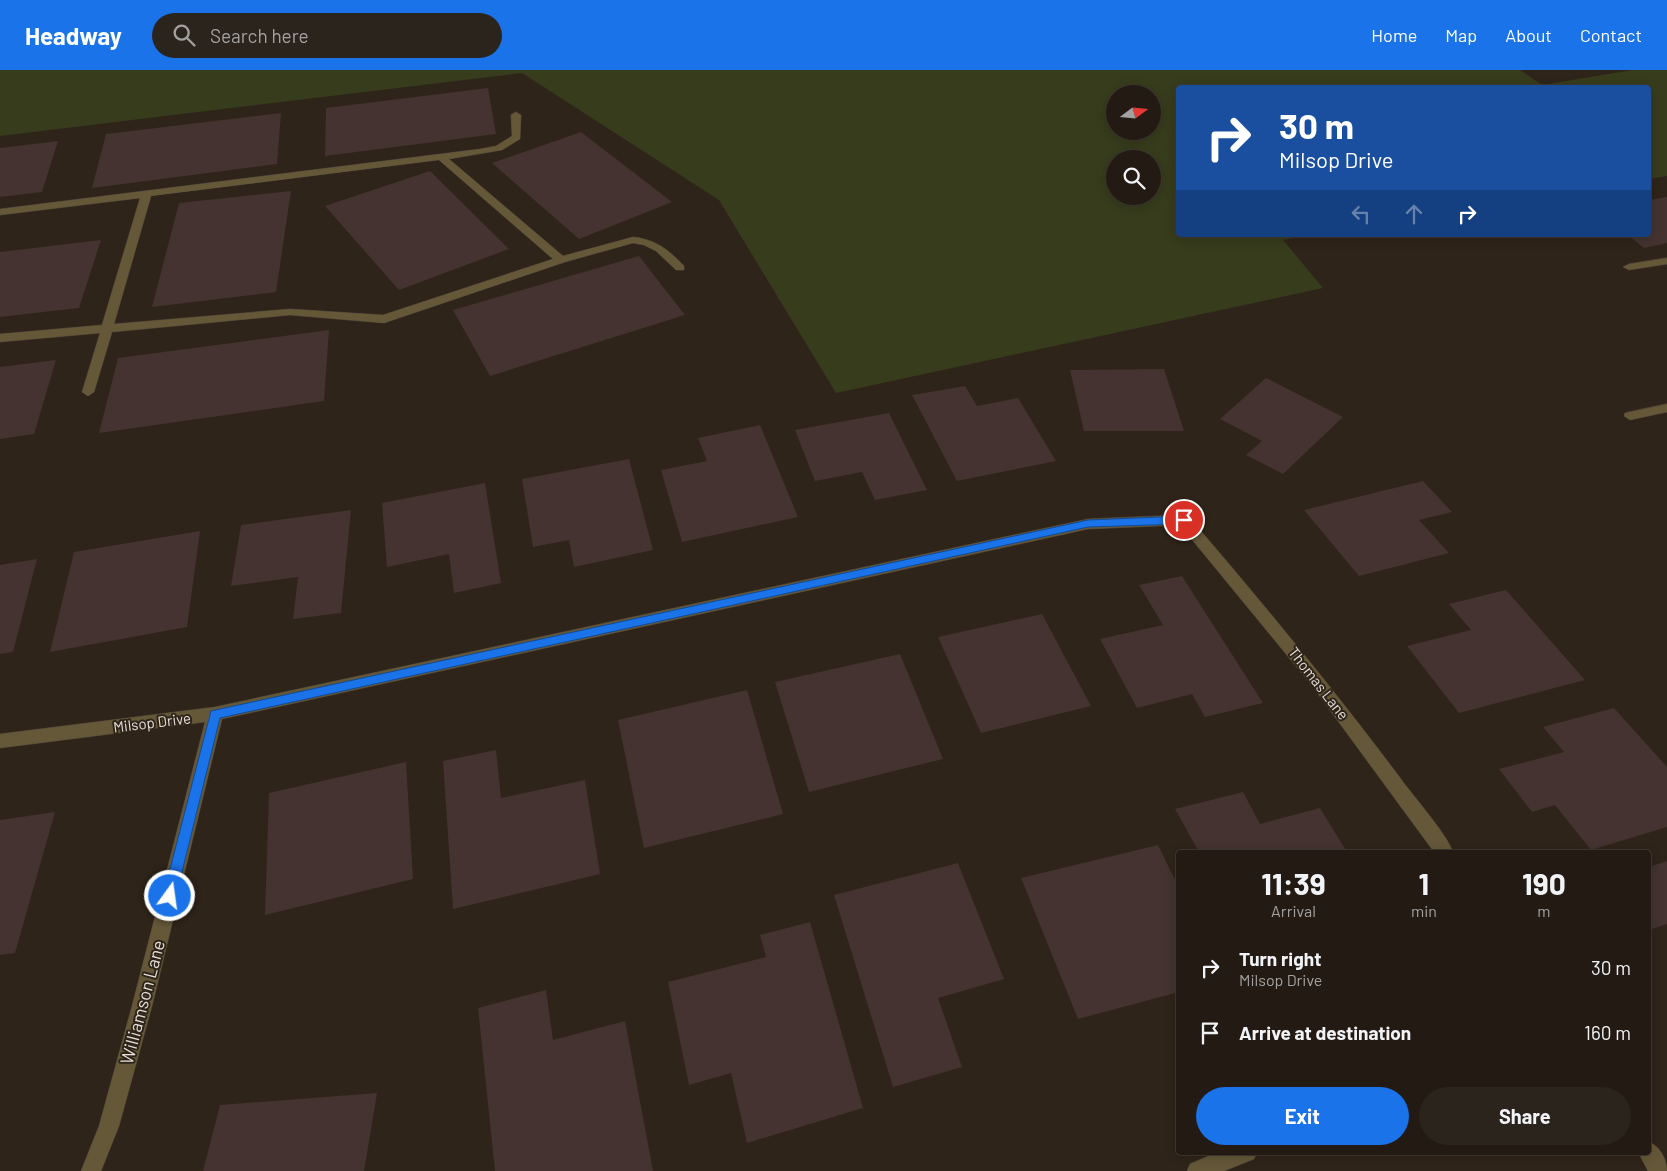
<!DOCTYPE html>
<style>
body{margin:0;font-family:Barlow,sans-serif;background:#2b241c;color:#f1f3f6;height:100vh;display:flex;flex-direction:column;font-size:19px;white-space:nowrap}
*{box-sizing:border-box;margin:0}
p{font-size:16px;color:#a3a1a0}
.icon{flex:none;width:28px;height:28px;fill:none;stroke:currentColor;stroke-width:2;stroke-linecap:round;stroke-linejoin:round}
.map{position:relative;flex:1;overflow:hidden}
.side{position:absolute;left:1176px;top:780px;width:475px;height:305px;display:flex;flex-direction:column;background:#231b13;border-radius:5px;box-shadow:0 2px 12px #0003,0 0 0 1px #403933}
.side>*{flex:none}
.guide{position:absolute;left:1176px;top:15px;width:475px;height:152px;border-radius:5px;box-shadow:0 2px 12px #0003,0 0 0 1px #403933;background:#1a4fa0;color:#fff;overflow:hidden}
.needle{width:32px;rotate:74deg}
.buttons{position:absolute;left:1106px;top:15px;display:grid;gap:10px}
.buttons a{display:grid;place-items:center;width:55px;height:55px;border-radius:50%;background:#231b13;box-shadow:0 2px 12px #0003,0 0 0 1px #403933;font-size:25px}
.pin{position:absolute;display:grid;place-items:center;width:42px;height:42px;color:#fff;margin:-21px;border:2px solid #fff;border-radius:50%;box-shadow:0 1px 5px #0007}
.me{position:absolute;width:55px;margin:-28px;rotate:14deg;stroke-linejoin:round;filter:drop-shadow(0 0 4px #0008)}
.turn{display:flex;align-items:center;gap:18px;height:105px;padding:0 20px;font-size:22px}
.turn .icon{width:65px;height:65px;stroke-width:2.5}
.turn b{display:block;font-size:35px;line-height:42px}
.lanes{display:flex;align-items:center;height:48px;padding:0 20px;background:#0003;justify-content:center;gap:25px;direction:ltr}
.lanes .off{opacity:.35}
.eta{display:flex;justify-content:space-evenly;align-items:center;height:85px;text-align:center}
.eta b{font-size:30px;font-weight:700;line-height:35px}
.action{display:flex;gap:10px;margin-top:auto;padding:10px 20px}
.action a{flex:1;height:58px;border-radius:30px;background:#1a73e8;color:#fff;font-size:20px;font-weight:700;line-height:58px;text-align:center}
.action a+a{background:#2b241c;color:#f1f3f6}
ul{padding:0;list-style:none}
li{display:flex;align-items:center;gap:15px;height:65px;padding:0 20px}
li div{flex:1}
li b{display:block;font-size:19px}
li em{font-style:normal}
header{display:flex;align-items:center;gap:30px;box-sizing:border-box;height:70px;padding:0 25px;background:#1a73e8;color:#fff}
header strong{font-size:24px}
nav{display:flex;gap:28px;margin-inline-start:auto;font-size:18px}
.search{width:350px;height:45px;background:#2b241c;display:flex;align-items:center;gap:12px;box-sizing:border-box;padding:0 18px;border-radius:28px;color:#a3a1a0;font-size:19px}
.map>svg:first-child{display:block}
</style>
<header>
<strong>Headway</strong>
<div class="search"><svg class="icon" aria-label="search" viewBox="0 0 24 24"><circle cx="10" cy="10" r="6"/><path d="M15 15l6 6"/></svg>Search here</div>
<nav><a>Home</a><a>Map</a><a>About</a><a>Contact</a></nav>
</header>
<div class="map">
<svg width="1667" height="1101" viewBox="0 0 1667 1101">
<rect width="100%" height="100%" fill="#2f2419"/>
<!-- green -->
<path fill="#373c1d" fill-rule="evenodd" d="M0,0H1520L1542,15L1633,0H1667V106L1649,109V18H1179V165H1311L1283,170L1323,218L836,323L719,130L522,3L0,66ZM1115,24H1152V61H1115ZM1115,89H1152V126H1115Z"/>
<!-- building -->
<path fill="#443330" d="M488,18L496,64L325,86L326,38Z
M281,43L277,94L92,118L106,64Z
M581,62L672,132L579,169L492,93Z
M58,71L42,122L0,127V78Z
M430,101L509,179L399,220L325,136Z
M291,121L276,222L152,237L179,133Z
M1667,127V173L1644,178L1628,165H1649V130Z
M101,170L79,238L0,247V182Z
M639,186L685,245L490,306L453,240Z
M329,260L324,331L99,363L118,288Z
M56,290L34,364L0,369V297Z
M1164,299L1184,361H1084L1070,300Z
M1266,308L1343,347L1283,404L1246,385L1262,371L1220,349Z
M965,316L977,336L1018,328L1056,391L957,411L912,325Z
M889,343L927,420L875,430L862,402L815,411L795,360Z
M760,355L798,447L682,472L661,400L707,391L698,368Z
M629,389L653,480L574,497L569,470L533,477L522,409Z
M1423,411L1452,442L1419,450L1449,483L1359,506L1304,440Z
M485,413L501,513L454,523L449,484L387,497L382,433Z
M351,440L341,543L293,549L298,507L231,516L241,455Z
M200,461L187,557L50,582L74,482Z
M37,489L13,582L0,584V495Z
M1182,506L1263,633L1205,647L1192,624L1137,638L1100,569L1163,555L1139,515Z
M1506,520L1585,610L1459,643L1407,576L1471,560L1449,534Z
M1042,544L1091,636L981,663L938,567Z
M900,584L943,689L809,722L775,612Z
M747,620L783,744L644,778L618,650Z
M1614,638L1667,697V757L1591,780L1555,735L1532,742L1499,699L1564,682L1543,657Z
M496,680L501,728L585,710L600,804L453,839L443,691Z
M406,692L413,809L265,845L269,723Z
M1243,722L1260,754L1320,738L1347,782H1199L1175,739Z
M55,742L15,883L0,885V750Z
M1158,775L1179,818V922L1078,949L1021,808Z
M1667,791V854L1649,860V797Z
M958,793L1004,909L938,928L962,997L893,1017L834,825Z
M810,852L863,1038L747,1073L731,1003L689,1015L668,912L766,887L760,865Z
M546,920L553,970L625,951L653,1101H495L478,938Z
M377,1023L364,1101H203L220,1035Z"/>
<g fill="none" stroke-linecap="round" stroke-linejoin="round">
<!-- minor casing -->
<g stroke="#4c4238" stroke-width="1">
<path id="minor" d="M516,42L521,45L520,69L502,80L449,89L563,186L633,167C655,169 669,180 684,196V200H676L656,181L644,175L633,173L565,192L384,253L290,245L112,262L94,322L88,326L82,322L100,263L0,272V264L102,255L140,128L0,145V139L480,79L496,76L512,66L511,45ZM439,90L553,189L383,245L290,239L114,254L151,126Z
M1667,188V194L1629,200L1623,197L1629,194Z
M1667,334V342L1630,350L1624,346L1625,343Z
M1184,445L1189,447C1262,532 1333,618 1401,709C1413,726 1447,764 1453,782H1434L1313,617L1180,455L1088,459L222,649L152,936L119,1056L101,1101H81L99,1056L132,936L205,652L0,678V664L215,637L1088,449Z
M1649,1072C1660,1076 1667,1090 1667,1101H1648L1638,1082H1649Z
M1218,1082H1257L1254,1089L1224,1101H1187L1190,1094Z"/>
</g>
<!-- minor -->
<use href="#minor" fill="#655839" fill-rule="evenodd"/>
</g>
<!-- route -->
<path fill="#1a73e8" stroke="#114b97" d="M1184,446L1189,450L1184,454L1088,457L220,648L176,826L174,831L170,833L165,831L163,826L211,641L1088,450Z"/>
<g text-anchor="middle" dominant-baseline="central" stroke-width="4" stroke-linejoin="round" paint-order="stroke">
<!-- street labels -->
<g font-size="15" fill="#e6dfd8" stroke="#2f2419">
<text transform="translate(1319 613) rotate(52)">Thomas Lane</text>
<text transform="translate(152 652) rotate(-7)">Milsop Drive</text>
</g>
<!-- near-street labels -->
<g font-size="18" fill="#e6dfd8" stroke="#2f2419">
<text transform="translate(142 932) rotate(-75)">Williamson Lane</text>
</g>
</g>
</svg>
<div class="buttons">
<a><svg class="needle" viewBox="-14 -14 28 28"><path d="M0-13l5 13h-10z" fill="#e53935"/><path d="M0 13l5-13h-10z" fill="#a3a1a0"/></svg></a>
<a><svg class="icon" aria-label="search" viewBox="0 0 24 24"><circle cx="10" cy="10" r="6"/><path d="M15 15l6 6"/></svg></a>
</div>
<div class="pin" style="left:1184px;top:450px;background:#d93025"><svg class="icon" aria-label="arrive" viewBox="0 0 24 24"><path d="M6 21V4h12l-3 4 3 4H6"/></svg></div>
<svg class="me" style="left:170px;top:826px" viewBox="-20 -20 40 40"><circle r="17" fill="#1a73e8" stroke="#fff" stroke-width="3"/><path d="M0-11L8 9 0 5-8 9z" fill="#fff"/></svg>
<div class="guide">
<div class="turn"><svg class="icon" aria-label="right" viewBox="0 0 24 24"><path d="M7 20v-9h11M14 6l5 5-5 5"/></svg><div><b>30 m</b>Milsop Drive</div></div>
<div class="lanes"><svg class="icon off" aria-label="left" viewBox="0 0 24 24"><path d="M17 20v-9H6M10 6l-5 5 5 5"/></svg><svg class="icon off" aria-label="ahead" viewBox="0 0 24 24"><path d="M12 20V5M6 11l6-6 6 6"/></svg><svg class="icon" aria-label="right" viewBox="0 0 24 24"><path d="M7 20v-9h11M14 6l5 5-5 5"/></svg></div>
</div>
<section class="side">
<div class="eta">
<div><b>11:39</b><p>Arrival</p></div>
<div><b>1</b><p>min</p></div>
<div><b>190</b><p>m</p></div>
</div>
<ul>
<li><svg class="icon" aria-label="right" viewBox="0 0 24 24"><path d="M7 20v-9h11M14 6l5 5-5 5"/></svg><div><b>Turn right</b><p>Milsop Drive</p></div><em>30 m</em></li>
<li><svg class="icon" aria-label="arrive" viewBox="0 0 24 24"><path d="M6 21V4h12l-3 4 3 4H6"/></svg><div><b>Arrive at destination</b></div><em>160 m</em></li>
</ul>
<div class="action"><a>Exit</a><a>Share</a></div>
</section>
</div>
